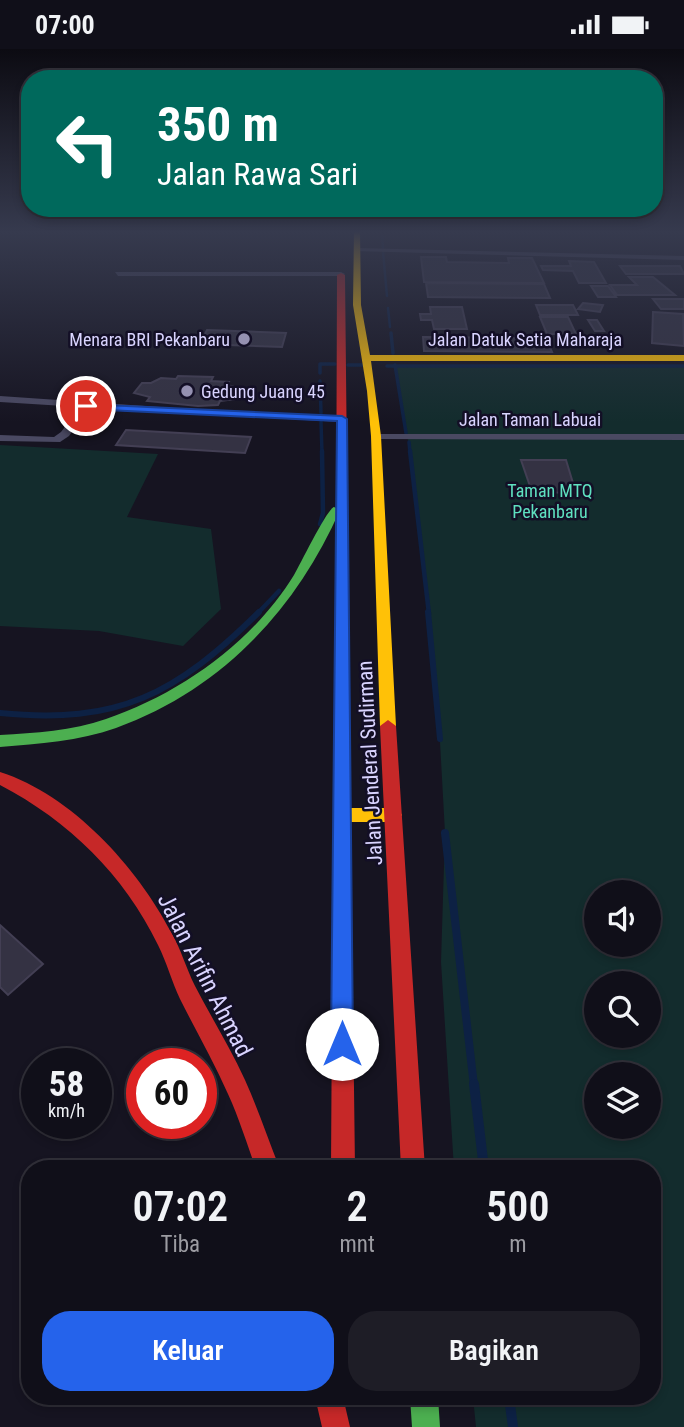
<!DOCTYPE html>
<html lang="id">
<style>
body{margin:0;font-family:"Roboto Condensed",sans-serif;background:#1e1d26;color:#f1f3f6;height:100vh;display:flex;flex-direction:column;font-size:26px;white-space:nowrap}
*{box-sizing:border-box;margin:0}
p{font-size:23px;color:#9c9ca2}
.icon{flex:none;width:38px;height:38px;fill:none;stroke:currentColor;stroke-width:2;stroke-linecap:round;stroke-linejoin:round}
.map{position:relative;flex:1;overflow:hidden}
.panel{position:absolute;left:21px;top:1111px;width:640px;height:245px;display:flex;flex-direction:column;background:#100f19;border-radius:28px;box-shadow:0 4px 10px #0003,0 0 0 2px #302f38}
.panel>*{flex:none}
.hud{position:absolute;left:21px;top:21px;width:642px;height:147px;border-radius:28px;box-shadow:0 4px 10px #0003,0 0 0 2px #302f38;background:#00695c;color:#fff;overflow:hidden}
.buttons{position:absolute;left:584px;top:831px;display:grid;gap:14px}
.buttons a{display:grid;place-items:center;width:77px;height:77px;border-radius:50%;background:#100f19;box-shadow:0 4px 10px #0003,0 0 0 2px #302f38;font-size:35px}
.speed{position:absolute;left:21px;top:999px;display:flex;gap:14px;font-size:35px;font-weight:700;text-align:center}
.speed>*{display:grid;place-content:center;width:91px;height:91px;border-radius:50%;background:#100f19;box-shadow:0 4px 10px #0003,0 0 0 2px #302f38;line-height:1}
.speed small{font-size:18px;font-weight:400}
.speed .limit{border:10px solid #d22;background:#fff;color:#111}
.pin{position:absolute;display:grid;place-items:center;width:60px;height:60px;color:#fff;margin:-30px;border:4px solid #fff;border-radius:50%;box-shadow:0 2px 7px #0007}
.me{position:absolute;width:77px;margin:-38px;rotate:0deg;stroke-linejoin:round;filter:drop-shadow(0 0 5px #0008)}
.turn{display:flex;align-items:center;gap:24px;height:147px;padding:0 21px;font-size:32px}
.turn .icon{width:91px;height:91px;stroke-width:2.5}
.turn b{display:block;font-size:49px;line-height:60px}
.eta{display:flex;justify-content:space-evenly;align-items:center;height:119px;text-align:center}
.eta b{font-size:42px;font-weight:600;line-height:49px}
.button{display:flex;gap:14px;margin-top:auto;padding:14px 21px}
.button a{flex:1;height:80px;border-radius:28px;background:#2563eb;color:#fff;font-size:28px;font-weight:600;line-height:80px;text-align:center}
.button a+a{background:#1e1d26;color:#f1f3f6}
.status{display:flex;justify-content:space-between;align-items:center;height:49px;padding:0 35px;background:#100f19;direction:ltr}
.status svg{height:19px;fill:currentColor}
.map>svg:first-child{display:block}
</style>
<div class="status"><b>07:00</b><svg viewBox="0 0 49 12"><path d="M0 12V9h3v3zM5 12V6h3v6zM10 12V3h3v9zM15 12V0h3v12zM26 1h20v11H26zM47 4h2v5h-2z"/></svg></div>
<div class="map">
<svg width="684" height="1378" viewBox="0 0 684 1378">
<rect width="100%" height="100%" fill="#161421"/>
<!-- green -->
<path fill="#132c2d" fill-rule="evenodd" d="M395,316L684,317V1378H476L473,1348H653V1120H454L441,913L445,784L437,638L409,396ZM597,844H649V896H597ZM597,934H649V987H597ZM597,1026H649V1078H597Z
M0,396L158,405L127,468L211,480L221,560L183,597L99,582L0,577Z"/>
<g fill="none" stroke-linecap="round" stroke-linejoin="round">
<!-- stream-far5 -->
<path stroke="#0d2144" stroke-width="2.5" d="M382,181L383,199
M383,203L387,247
M388,259L390,278"/>
<!-- stream-far4 -->
<path stroke="#0d2144" stroke-width="3.5" d="M391,284L393,304
M348,316H365
M395,316L406,384
M387,317H684
M320,324V315H335
M320,332L321,364
M321,373L322,404
M409,393L410,404"/>
<!-- stream-far3 -->
<path stroke="#0d2144" stroke-width="4.5" d="M410,402L429,565
M320,475L323,464L322,402
M257,565L279,542"/>
<!-- stream-far2 -->
<path stroke="#0d2144" stroke-width="6" d="M428,563L440,690
M0,664C119,676 176,645 259,563"/>
<!-- stream-far1 -->
<path stroke="#0d2144" stroke-width="8" d="M445,784L474,1037"/>
<!-- stream -->
<path stroke="#0d2144" stroke-width="10" d="M474,1035L484,1120
M509,1348L513,1378"/>
</g>
<!-- building -->
<path fill="#343243" stroke="#433f54" stroke-width="2" d="M421,208H446L447,213L509,214L508,209H532L544,234L424,233Z
M569,212L594,213L606,234H579L573,222L543,221L541,217H571Z
M620,217H680L684,225H626Z
M629,228H653L675,246H617L610,236H637Z
M426,234L544,235L550,249L428,248Z
M591,237H608L616,248H598Z
M653,250H684V260H661Z
M583,254L603,256L600,263L578,260Z
M536,256H573L578,266H540Z
M430,258H462L467,280H434L432,271H421L420,265H431Z
M653,263L683,265L684,297L652,294Z
M540,268H568L576,285H547Z
M588,271H597L604,282H595Z
M207,281L286,284L282,298L200,295Z
M423,288L546,289L552,303L424,302Z
M178,327L213,328L211,332L229,333L228,336L240,340L235,350L220,352L218,356L198,357L147,352L150,348L134,344L142,334H151L161,329L176,330Z
M126,381L251,388L245,404L116,396Z
M521,411H566L576,444L532,443Z
M0,876L43,915L8,946L0,938Z"/>
<g fill="none" stroke-linecap="round" stroke-linejoin="round">
<!-- street -->
<path fill="#4a4962" fill-rule="evenodd" d="M356,199L684,207V211L354,202Z
M115,223H341L345,225L341,227H118Z
M0,347L218,362L342,367L347,370L342,373L89,359L69,387L60,393L0,392V386L54,388L61,383L80,358L0,353Z
M372,385H684V391L376,390L372,389Z"/>
<!-- fast -->
<path fill="#4caf50" fill-rule="evenodd" d="M334,458L340,461C296,561 221,641 116,679C79,692 39,695 0,698V686C35,684 72,682 106,670C180,645 253,593 294,526C301,514 327,460 334,458Z
M342,511L348,515L351,796L348,801L342,803L336,801L333,796L336,515Z
M410,1348H438L440,1378H412Z"/>
<!-- slow -->
<path fill="#ffc107" fill-rule="evenodd" d="M354,181H360L361,256L370,306H684V312H371L381,387L396,677L388,683L380,677L371,387L367,342L353,256Z
M343,759H393L399,761L402,766L399,771L393,773H343L337,771L334,766L337,761Z"/>
<!-- jam -->
<path fill="#c62828" fill-rule="evenodd" d="M341,224L345,226L348,515L342,519L336,515L337,226Z
M388,671L396,677L425,1120H401L380,677Z
M0,723C72,746 137,818 171,883C181,900 186,919 195,937C211,968 230,998 245,1031C258,1060 268,1090 280,1120H256C247,1095 239,1069 228,1045C214,1013 196,982 180,950C172,933 167,914 158,896C124,826 69,772 0,736Z
M342,789L348,791L351,796L355,1120H331L333,796L336,791Z
M315,1348H343L350,1378H322Z"/>
</g>
<!-- sky -->
<linearGradient id="sky" x2="0" y2="1"><stop stop-color="#0c0b12"/><stop offset="0.49" stop-color="#363a4e"/><stop offset="1" stop-color="#363a4e" stop-opacity="0"/></linearGradient>
<rect width="684" height="373" fill="url(#sky)"/>
<!-- route -->
<path fill="#2563eb" stroke="#184099" stroke-width="2" d="M83,355L342,367L347,370L353,995L350,1002L342,1006L335,1002L331,995L337,372L86,360L83,359Z"/>
<!-- markers -->
<g fill="#9591b1" stroke="#130f26" stroke-width="2.5">
<circle cx="244" cy="290" r="7"/>
<circle cx="187" cy="342" r="7"/>
</g>
<g text-anchor="middle" dominant-baseline="central" stroke-width="5" stroke-linejoin="round" paint-order="stroke">
<!-- far-poi labels -->
<g font-size="18" fill="#d9d4ff" stroke="#130f26" text-anchor="end">
<text x="230" y="290">Menara BRI Pekanbaru</text>
<text x="201" y="342" text-anchor="start">Gedung Juang 45</text>
</g>
<!-- far-street labels -->
<g font-size="18" fill="#d9d4ff" stroke="#130f26">
<text x="525" y="290">Jalan Datuk Setia Maharaja</text>
<text x="530" y="370">Jalan Taman Labuai</text>
</g>
<!-- far-park labels -->
<g font-size="18" fill="#5fe0c0" stroke="#130f26">
<text x="550" y="441">Taman MTQ<tspan x="550" dy="21">Pekanbaru</tspan></text>
</g>
<!-- street labels -->
<g font-size="21" fill="#d9d4ff" stroke="#130f26">
<text transform="translate(370 714) rotate(-93)">Jalan Jenderal Sudirman</text>
</g>
<!-- near-street labels -->
<g font-size="24" fill="#d9d4ff" stroke="#130f26">
<text transform="translate(205 926) rotate(63)">Jalan Arifin Ahmad</text>
</g>
</g>
</svg>
<div class="buttons">
<a><svg class="icon" aria-label="sound" viewBox="0 0 24 24"><path d="M4 9h4l5-4v14l-5-4H4zM17 9q2 3 0 6"/></svg></a>
<a><svg class="icon" aria-label="search" viewBox="0 0 24 24"><circle cx="10" cy="10" r="6"/><path d="M15 15l6 6"/></svg></a>
<a><svg class="icon" aria-label="layers" viewBox="0 0 24 24"><path d="M12 4l9 5-9 5-9-5zM3 14l9 5 9-5"/></svg></a>
</div>
<div class="speed"><div>58<small>km/h</small></div><div class="limit">60</div></div>
<div class="pin" style="left:86px;top:357px;background:#d93025"><svg class="icon" aria-label="arrive" viewBox="0 0 24 24"><path d="M6 21V4h12l-3 4 3 4H6"/></svg></div>
<svg class="me" style="left:342px;top:995px" viewBox="-20 -20 40 40"><circle r="19" fill="#fff"/><path d="M0-13L10 11 0 6-10 11z" fill="#2563eb"/></svg>
<div class="hud">
<div class="turn"><svg class="icon" aria-label="left" viewBox="0 0 24 24"><path d="M17 20v-9H6M10 6l-5 5 5 5"/></svg><div><b>350 m</b>Jalan Rawa Sari</div></div>
</div>
<section class="panel">
<div class="eta">
<div><b>07:02</b><p>Tiba</p></div>
<div><b>2</b><p>mnt</p></div>
<div><b>500</b><p>m</p></div>
</div>
<div class="button"><a>Keluar</a><a>Bagikan</a></div>
</section>
</div>
